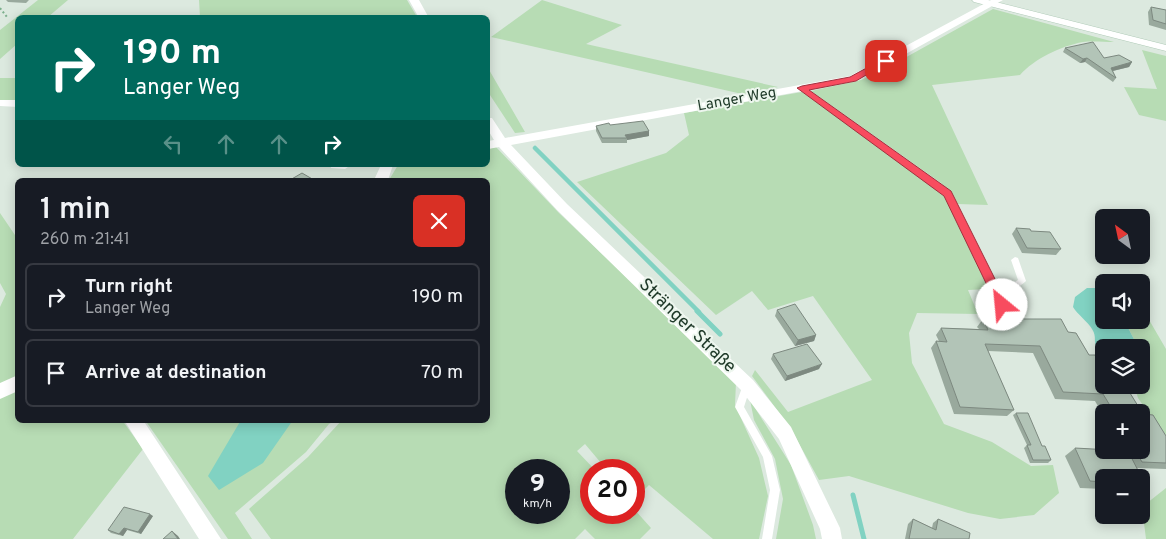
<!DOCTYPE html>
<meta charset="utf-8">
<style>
body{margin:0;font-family:Overpass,sans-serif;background:#242831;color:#f1f3f6;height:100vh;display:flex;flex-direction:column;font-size:19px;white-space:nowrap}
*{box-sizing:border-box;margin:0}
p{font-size:16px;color:#9ea1a6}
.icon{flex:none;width:28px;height:28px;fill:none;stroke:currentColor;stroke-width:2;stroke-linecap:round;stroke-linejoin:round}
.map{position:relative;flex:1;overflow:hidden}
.sheet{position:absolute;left:15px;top:178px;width:475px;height:245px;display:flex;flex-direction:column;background:#171b24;border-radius:8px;box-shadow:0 2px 12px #0003}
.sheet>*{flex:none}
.hud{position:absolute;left:15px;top:15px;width:475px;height:152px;border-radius:8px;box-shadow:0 2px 12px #0003;background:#00695c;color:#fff;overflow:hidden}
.needle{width:32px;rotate:327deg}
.buttons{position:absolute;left:1095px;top:209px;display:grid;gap:10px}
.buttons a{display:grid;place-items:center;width:55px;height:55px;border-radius:8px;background:#171b24;box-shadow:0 2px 12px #0003;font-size:25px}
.speed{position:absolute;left:505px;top:459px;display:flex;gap:10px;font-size:25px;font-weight:700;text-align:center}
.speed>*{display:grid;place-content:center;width:65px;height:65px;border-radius:50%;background:#171b24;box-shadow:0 2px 12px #0003;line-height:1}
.speed small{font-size:12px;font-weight:400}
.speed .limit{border:8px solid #d22;background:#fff;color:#111}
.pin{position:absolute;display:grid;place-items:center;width:42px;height:42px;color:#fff;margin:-21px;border-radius:10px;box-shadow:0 2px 8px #0006}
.me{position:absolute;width:55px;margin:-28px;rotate:332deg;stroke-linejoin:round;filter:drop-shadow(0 0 4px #0008)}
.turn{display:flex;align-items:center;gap:18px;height:105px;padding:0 25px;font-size:22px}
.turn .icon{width:65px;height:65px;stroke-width:2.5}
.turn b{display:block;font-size:35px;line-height:42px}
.lanes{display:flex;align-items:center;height:48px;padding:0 25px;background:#0003;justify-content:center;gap:25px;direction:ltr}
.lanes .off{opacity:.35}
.round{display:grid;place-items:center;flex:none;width:52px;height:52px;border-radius:8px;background:#242831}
.summary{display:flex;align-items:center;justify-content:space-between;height:85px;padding:0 25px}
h1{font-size:30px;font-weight:600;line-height:38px}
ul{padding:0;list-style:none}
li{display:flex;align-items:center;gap:15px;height:68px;margin:0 10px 8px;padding:0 15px;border:2px solid #363941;border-radius:8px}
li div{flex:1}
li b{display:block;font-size:19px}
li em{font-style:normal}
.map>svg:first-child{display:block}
</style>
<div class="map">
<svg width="1166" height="539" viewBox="0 0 1166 539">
<rect width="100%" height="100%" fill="#dce9df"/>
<!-- green -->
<path fill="#b7dcb4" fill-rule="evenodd" d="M38,0H68L48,17L18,18L17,44L0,59V30Z
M199,0H407L417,17H200Z
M542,0L622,25L586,44L778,87L742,94L491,37Z
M993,9L1114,42C1104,42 1092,41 1083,42C1061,46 1034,59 1020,75L932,85L988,205L958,204L952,194L941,183L811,91L861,80L892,65Z
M1142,50L1166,56V121L1139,115L1124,87L1157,89Z
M488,68L525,132L515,133L488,92Z
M0,78H17V100H0Z
M802,92L920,177L945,197L989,289L968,290L978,314L917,313L909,333L912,363L944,424L992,442L1031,466L1053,465L1059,493L1034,515L1000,519L968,513L849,476L819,480L791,429L752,376L755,370L788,412L872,380L813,296L768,310L752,291L716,315L577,182L666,153L689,135L684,113Z
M496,147L559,213L736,382L735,405L759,458L768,496L759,539H713L649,485L634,500V470H607L585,444L577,451L595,470H591V512H634V509L651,528L640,539H595L585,529L575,539H271L249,509L308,457L342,420H488V180H389L398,165H488V149ZM516,470H559V512H516Z
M0,213L17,238L18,420H122L143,449L73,539H0V307L6,294L0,283Z
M1141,306L1166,349V439L1138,398L1134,385H1141V348L1138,347L1124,320H1141Z
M750,400L791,465L813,525L816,539H776L783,499L775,459L754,420Z
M145,420H336L329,424L306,452L235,513L252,539H228Z
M1166,488V539H1146L1142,507Z"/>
<!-- water -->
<path fill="#81d2c2" d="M1087,288H1101L1104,290V320H1124L1138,347L1104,348V354C1089,343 1099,340 1092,329C1087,321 1078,315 1073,307L1075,297Z
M241,420H293L263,463L219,490L208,476Z"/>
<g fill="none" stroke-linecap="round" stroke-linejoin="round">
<!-- stream-far1 -->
<path stroke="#81d2c2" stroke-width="4.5" d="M535,148L699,312"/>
<!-- stream -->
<path stroke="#81d2c2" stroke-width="5" d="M697,311L720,334
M853,495L864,539"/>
<!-- secondary casing -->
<g stroke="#afcab7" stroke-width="1">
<path id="secondary" d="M972,0H988L1166,45V51L974,2Z"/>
</g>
<!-- path -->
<path stroke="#7baf8c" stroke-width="2" stroke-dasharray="2 2.5" stroke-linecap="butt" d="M0,8L7,17"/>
<!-- service -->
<path fill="#fff" fill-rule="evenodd" d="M802,86L950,192L994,281L1013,283L1018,280L1011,260L1015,257L1018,258L1026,281C1017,290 1009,289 997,287L1006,305L1005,307H999L945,195L800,89L799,88Z
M747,381L750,382L751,385L744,407L772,456L780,490L772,539H762L770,490L763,457L735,407L744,382Z"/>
<!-- minor -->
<path fill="#fff" fill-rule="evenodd" d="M409,0H419L429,18H419Z
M991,0H1003L857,81L511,145L567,204L753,380L791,427L840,528L842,539H822L820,529L779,439L741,390L557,210L499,147L488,149V141L494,140L488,130V118H492L505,138L850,76Z
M0,100H18V107L0,106Z
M330,165H351L345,169L331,168Z
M381,165H393L388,180H374Z
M18,375V391L0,399V383Z
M124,420H143L221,539H199Z"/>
<!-- secondary -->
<use href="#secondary" fill="#fff" fill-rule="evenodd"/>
</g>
<!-- wall -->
<path fill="#99a99d" d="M6,0H29L26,3L8,2Z
M1151,7L1166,10V30L1149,25L1148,12Z
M1065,48L1104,58L1132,62L1129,67L1113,71L1116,78L1113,82L1085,62L1080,63L1063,52Z
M610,125L649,131V136L627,140V143H602L596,131V126Z
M1016,228L1031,231L1061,249L1056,255L1022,253L1012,234Z
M777,310L816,335L814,341L795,346L775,316Z
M983,319H1061L1068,332L1076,333L1089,355H1095L1100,365H1104V385H1125L1143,414L1153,415L1166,436V469L1137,468L1145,484L1141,486V478H1104V489L1080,488L1065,456L1075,448L1123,451L1122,450H1141V412H1104V417L1095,401L1055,399L1033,353L988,351L1014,410L1007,416L954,414L931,348L936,341H939L936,335L941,328L979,329L977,327Z
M773,354L819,369L785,381L771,359Z
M1016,413L1042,446L1051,460L1048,463H1030L1024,448L1027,445L1013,415Z
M153,516L141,534L127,530L123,536L111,533L108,530Z
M913,519L932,528L933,523L938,519L969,539H905L908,524Z"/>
<!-- shaded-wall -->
<path fill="#7d8980" d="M1087,58L1085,62L1080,63L1083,59Z
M1132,62L1129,67L1108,72L1111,68Z
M649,131V136L627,140V138L625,135Z
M816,335L814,341L795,346L798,340Z
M822,364L819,369L785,381L787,376Z
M150,514L153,516L141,534L138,532Z
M124,528L127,530L123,536L119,534Z
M172,531L178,536L180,539H178Z"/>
<!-- building -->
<path fill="#b2c4b7" stroke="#7d8980" d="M1151,7L1166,10V24L1153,20Z
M1093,42L1104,58L1119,55L1132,62L1111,68L1116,78L1087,58L1083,59L1065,48Z
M643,121L649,131L625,135L627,138H602L596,126L609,123L610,125Z
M302,173L314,180H290Z
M1016,228L1030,229L1031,231L1050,232L1061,249L1027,248Z
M795,304L816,335L798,340L777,310Z
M983,319H1061L1068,332L1076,333L1089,355H1095L1100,365H1104V385H1125L1143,414L1153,415L1166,436V463L1142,462L1135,450H1141V412H1114L1103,394L1063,392L1040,346L985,344L1014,410L960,407L936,341L947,342L941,328L988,330Z
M807,344L822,364L787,376L773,354Z
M1016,413H1028L1042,446H1045L1051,460H1033L1027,445H1031Z
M1075,448L1128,451L1145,484H1141V478H1104V482L1090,481Z
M124,507L150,514L138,532L124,528L119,534L108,530Z
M913,519L936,530L938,519L970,533L969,539H909Z
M172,531L178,539H163Z"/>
<!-- route -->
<path fill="#f84c5f" stroke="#a1313e" d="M883,59L890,61L856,81L809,90L951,191L1008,305L1006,308H998L944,196L797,88L802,86L850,77Z"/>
<g text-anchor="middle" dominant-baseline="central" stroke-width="4" stroke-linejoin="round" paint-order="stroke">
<!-- far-street labels -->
<g font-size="15" fill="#1e3928" stroke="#edf6ee">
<text transform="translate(737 100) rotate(-10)">Langer Weg</text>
</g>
<!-- street labels -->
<g font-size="18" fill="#1e3928" stroke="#edf6ee">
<text transform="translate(687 326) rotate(44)">Stränger Straße</text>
</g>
</g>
</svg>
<div class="buttons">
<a><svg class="needle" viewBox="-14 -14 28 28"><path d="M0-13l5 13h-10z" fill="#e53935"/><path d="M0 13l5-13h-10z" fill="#9ea1a6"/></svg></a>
<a><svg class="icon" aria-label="sound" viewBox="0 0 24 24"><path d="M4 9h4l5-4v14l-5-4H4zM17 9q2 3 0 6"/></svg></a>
<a><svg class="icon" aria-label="layers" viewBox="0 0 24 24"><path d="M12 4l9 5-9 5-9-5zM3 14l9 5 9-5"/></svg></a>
<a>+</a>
<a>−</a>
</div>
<div class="speed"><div>9<small>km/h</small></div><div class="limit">20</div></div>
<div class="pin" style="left:886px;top:61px;background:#d93025"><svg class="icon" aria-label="arrive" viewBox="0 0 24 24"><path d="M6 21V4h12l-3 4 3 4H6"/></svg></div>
<svg class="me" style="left:1002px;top:305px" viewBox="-20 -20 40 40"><circle r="19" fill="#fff"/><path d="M0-13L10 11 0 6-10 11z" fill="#f84c5f"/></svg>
<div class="hud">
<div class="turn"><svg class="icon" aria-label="right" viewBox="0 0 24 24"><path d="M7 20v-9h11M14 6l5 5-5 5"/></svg><div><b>190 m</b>Langer Weg</div></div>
<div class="lanes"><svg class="icon off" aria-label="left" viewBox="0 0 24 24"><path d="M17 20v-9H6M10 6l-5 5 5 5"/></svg><svg class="icon off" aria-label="ahead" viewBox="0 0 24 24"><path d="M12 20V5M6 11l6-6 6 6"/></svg><svg class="icon off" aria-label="ahead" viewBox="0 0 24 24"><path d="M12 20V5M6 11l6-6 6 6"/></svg><svg class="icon" aria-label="right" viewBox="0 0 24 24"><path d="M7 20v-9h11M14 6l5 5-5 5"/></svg></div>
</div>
<section class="sheet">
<div class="summary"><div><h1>1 min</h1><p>260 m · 21:41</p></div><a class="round" style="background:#d93025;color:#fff"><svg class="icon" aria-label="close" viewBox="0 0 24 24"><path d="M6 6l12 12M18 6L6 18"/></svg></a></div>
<ul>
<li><svg class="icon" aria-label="right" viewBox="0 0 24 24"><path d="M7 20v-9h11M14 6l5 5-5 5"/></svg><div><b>Turn right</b><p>Langer Weg</p></div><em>190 m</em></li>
<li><svg class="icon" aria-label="arrive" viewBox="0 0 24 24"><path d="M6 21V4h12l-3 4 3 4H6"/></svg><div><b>Arrive at destination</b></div><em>70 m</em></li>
</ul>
</section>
</div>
